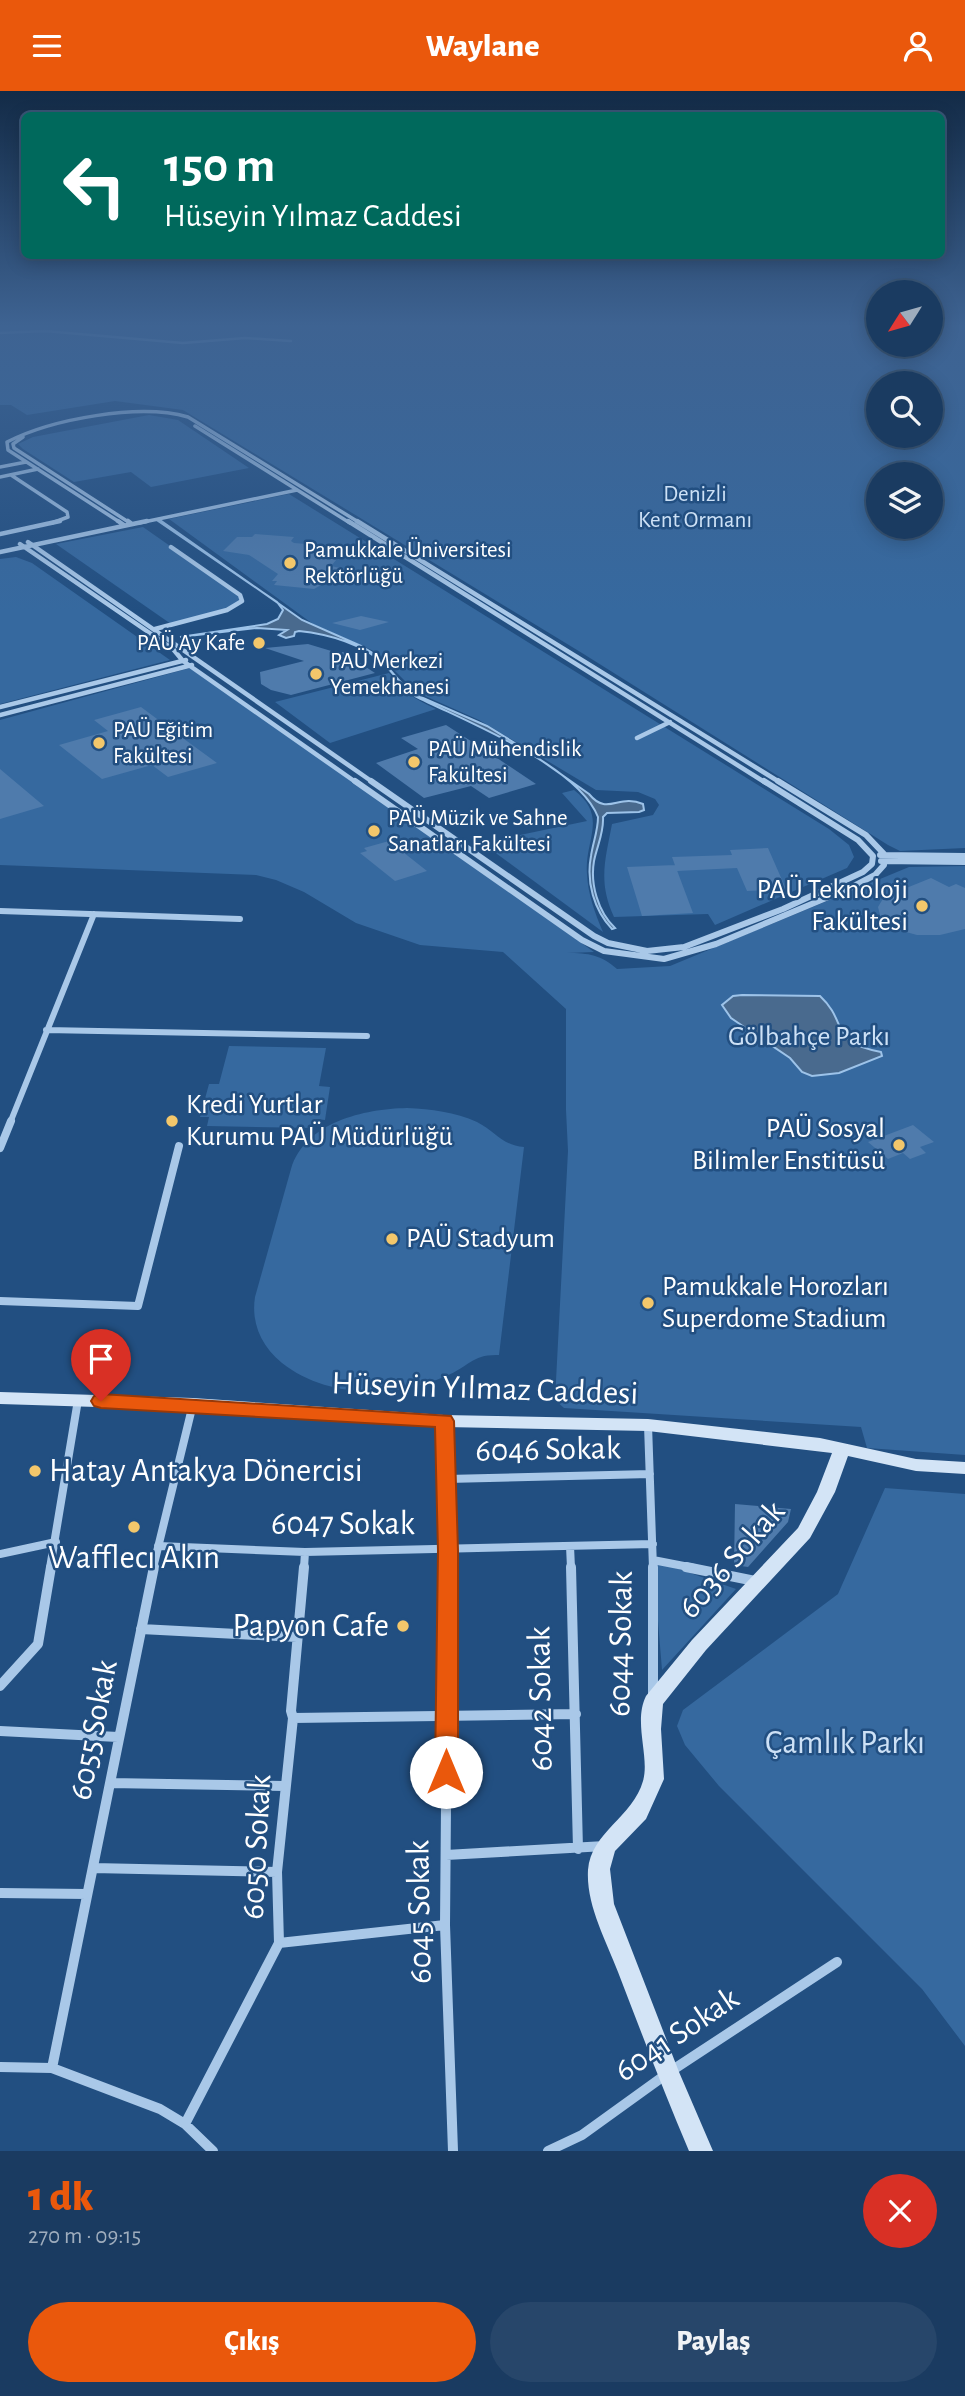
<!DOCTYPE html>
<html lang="tr">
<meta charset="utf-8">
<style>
body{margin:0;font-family:"Alegreya Sans",sans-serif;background:#27466a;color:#f1f3f6;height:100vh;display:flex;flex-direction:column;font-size:26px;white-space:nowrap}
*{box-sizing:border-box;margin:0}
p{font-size:23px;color:#9fadbd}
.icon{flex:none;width:38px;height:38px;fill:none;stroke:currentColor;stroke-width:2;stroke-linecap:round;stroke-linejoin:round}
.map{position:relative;height:2060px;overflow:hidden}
.side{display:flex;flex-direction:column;background:#1a3b61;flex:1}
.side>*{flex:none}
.banner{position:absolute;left:21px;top:21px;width:924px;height:147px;border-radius:10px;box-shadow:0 4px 18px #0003,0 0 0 2px #385576;background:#00695c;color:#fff;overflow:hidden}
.needle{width:46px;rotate:233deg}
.tools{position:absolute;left:866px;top:189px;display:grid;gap:14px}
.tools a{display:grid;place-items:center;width:77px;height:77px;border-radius:50%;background:#1a3b61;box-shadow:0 4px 18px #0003,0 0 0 2px #385576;font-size:35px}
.pin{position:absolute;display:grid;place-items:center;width:60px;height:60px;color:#fff;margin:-72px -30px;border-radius:50% 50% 50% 0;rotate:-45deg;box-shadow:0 0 7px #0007}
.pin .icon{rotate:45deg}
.me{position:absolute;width:77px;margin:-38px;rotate:0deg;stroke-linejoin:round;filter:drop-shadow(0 0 5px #0008)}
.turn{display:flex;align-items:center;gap:24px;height:147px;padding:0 28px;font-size:32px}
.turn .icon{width:91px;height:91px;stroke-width:2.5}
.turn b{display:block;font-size:49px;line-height:60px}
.round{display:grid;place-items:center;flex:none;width:74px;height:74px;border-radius:37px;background:#27466a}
.overview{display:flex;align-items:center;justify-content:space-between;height:119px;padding:0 28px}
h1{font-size:42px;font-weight:800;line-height:52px;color:#ea580c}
.action{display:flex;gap:14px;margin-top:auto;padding:14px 28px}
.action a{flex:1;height:80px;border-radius:42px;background:#ea580c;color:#fff;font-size:28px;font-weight:800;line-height:80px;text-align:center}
.action a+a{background:#27466a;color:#f1f3f6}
header{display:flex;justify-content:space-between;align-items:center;height:91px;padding:0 28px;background:#ea580c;color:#fff;font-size:32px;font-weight:800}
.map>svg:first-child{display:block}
</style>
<header><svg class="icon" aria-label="menu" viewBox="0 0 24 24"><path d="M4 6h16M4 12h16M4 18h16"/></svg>Waylane<svg class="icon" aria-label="person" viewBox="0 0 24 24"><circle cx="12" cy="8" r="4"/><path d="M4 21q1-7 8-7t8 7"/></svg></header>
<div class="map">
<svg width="965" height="2060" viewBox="0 0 965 2060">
<rect width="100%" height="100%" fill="#224f81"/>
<!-- green -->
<path fill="#36699f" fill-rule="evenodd" d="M0,233H878V254H931V233H965V757L900,760L888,754L582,562L183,319L115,310L27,324L11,314H0ZM878,292H931V345H878ZM878,383H931V436H878Z
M149,324L178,329L249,377L151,396L131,381L74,391L23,358L18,353L33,346Z
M289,403L829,738L849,754L854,766L847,777L715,834L708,823L614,826C598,791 605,770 612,733L653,724L659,714L655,708L638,701L596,699L479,629L425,605L411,596L376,561L313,533L169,428Z
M143,436L240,504L242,510L237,515L171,533L56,453Z
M16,466L32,472L170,569L0,613V468Z
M190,577L416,733L594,861L567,862C589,862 601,864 617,878L670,875L909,776L965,775V1364L867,1357L861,1336L564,1317L555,1309L568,1060L566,1019V918L503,861L420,854L356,832L304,801L276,789L256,784L0,774V629Z
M389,582C402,600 416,609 436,618L330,652L275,611Z
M574,699C609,726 584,749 587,783C588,804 595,822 603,841L482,752L587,730L562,702Z
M229,955L326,957L319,995L330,996L325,1029L316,1028L314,1037L207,1035L209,1026H200L209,993H219Z
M407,1017C431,1018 455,1021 477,1031C495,1040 503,1055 524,1056L499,1264C472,1263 470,1275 446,1285C396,1308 326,1307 282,1272C261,1255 251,1232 255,1206L291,1078C305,1031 364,1018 407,1017Z
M885,1397L965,1403V1955L922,1898L719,1695L685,1654L677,1635L683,1619L838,1503Z
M653,1469L736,1498L662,1579Z"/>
<!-- water -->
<path fill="#496a8e" stroke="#9dc3e9" stroke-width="2" d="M160,429L302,529L361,555L379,566L403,594L423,607L487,635L528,660L589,703C608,726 618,702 643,713L644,719L639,721L607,722L603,726C604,742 597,755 594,770C590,793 598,821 615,837L612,838C594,819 586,791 591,765C593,751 598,740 598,726C577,673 464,630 415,605C402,596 396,585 385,574C364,553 328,543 299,540L295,541L294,545L286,547L279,544L287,539L257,537L180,546L267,533L278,528L283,519L277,511L158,430Z
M742,904L820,905C849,932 828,951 881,961L882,965L839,982L812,985L802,981L790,967L731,927L722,914L733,905Z"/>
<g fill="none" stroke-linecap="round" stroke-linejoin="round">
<!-- stream -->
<path stroke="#9dc3e9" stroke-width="2.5" d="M0,242L45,240L183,252L245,247L291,250"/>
</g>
<!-- building -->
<path fill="#4f7bac" d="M255,443L294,446L291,450L294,452L331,455L327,460L343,461L331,475L345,478L332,494L323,493L314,498L274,494L277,490H272L278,483L249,464L223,460L237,446H252Z
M361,525L389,531L360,539L332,532Z
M308,553L338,562L343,561L375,582L291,604L271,599L261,593L260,581L304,570L265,557Z
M141,616L180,645L217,672L168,686L152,674L102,688L59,654L108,640L94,629Z
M446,634L494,665L536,693L489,707L471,695L424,707L376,672L418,658L401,647Z
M0,678L44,715L0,728Z
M389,750L427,780L395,790L360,762L367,760L364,757Z
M768,757L786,798L747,800L737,777L677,780L672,766L732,764L730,759Z
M675,774L693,822L642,825L627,776Z
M931,787L949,796L956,793L965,797V838L940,844H917L895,838L881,828L878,816L884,806Z
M913,1034L934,1051L920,1056L926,1062L910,1068L903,1062L888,1068L868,1051Z
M735,1413L791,1418L788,1431L748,1476L734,1474Z"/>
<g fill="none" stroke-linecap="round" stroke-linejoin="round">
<!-- street-far4 -->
<path stroke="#a9c8e8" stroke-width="3.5" d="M195,335L350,432
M23,346L13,353L14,357L130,432
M0,376L26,371
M11,384L67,421L68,426L52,432
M0,386L38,378
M121,432L8,359L7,351C52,328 139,312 188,326L360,432
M139,432L297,399"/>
<!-- street-far3 -->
<path stroke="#a9c8e8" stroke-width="4.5" d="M118,430L124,434
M128,430L132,433
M348,430L766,692
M357,430L781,692
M0,443L60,430
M28,451L374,692
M20,453L173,558L183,570L357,692
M0,461L147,430
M155,538L227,519L242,510L240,504L171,456
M0,616L186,569
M0,624L192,574
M637,647L670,631"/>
<!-- street-far2 -->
<path stroke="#a9c8e8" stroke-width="6" d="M355,690L582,849L604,860L664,868L716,853L850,797L875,784L884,774L885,764L866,744L778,690
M371,690L594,845L608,852L647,860L684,856L783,818L863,781L872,773L873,765L858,749L764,690
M880,764L965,765
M881,770L965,771
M0,820L240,828
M46,939L367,945
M10,1032L94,823"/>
<!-- street-far1 -->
<path stroke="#a9c8e8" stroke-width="8" d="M0,1057L11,1030
M0,1210L138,1215L179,1055
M444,1330L448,1477
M648,1334L653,1477
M447,1388L650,1383
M158,1455L305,1461L653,1453
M570,1455L571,1477
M0,1463L56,1451
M653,1469L694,1477
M50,1477L78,1309
M153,1477L193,1313
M304,1477L305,1461"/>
<!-- street -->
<path stroke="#a9c8e8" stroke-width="10" d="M448,1476L445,1834L453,2060
M571,1476L578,1758
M653,1476V1603
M686,1476L755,1490
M141,1538L297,1546
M0,1595L38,1553L51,1476
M293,1627L576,1623
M0,1640L118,1646
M110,1692L284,1695
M446,1764L605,1755
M93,1777L277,1781
M0,1802L87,1803
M279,1852L445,1834
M0,1976L52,1977L160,2018L185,2033L213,2060
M52,1977L154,1476
M185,2033L279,1852L277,1781L293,1627L291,1620L304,1476
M548,2060L582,2044L668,1982L837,1871"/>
<!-- secondary -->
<path fill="#d3e4f6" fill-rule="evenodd" d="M0,1301L193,1307L444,1324L648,1328L820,1347L916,1368L965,1371V1383L916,1380L848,1365L835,1401L810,1447L706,1559L663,1613L661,1638L664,1688L646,1728L615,1760L610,1778L614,1813L679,1981L713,2060H689C664,2001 641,1941 618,1881C606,1849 586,1814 588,1779C591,1741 633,1726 643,1690C650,1666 633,1631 646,1605L692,1549L798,1437L817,1401L832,1362L648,1340L444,1336L193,1319L0,1313Z"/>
</g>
<!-- sky -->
<linearGradient id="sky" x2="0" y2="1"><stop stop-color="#132b47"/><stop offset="0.45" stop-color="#3e6392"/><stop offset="1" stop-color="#3e6392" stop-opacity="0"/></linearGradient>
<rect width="965" height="521" fill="url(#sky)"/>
<!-- route -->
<path fill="#ea580c" stroke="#983908" stroke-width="2" d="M101,1303L451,1325L454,1330L458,1460V1681L454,1688L446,1691L438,1688L435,1681L438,1460L435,1336L101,1317L94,1315L91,1310L94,1305Z"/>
<!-- markers -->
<g fill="#f3c76b" stroke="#224f81" stroke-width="2.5">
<circle cx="290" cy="472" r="7"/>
<circle cx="259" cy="552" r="7"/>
<circle cx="316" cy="583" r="7"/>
<circle cx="99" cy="652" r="7"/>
<circle cx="414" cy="671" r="7"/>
<circle cx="374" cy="740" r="7"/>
<circle cx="922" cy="815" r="7"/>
<circle cx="172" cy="1030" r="7"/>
<circle cx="899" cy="1054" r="7"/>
<circle cx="392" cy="1148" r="7"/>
<circle cx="648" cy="1212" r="7"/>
<circle cx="35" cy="1380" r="7"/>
<circle cx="134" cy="1436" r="7"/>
<circle cx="403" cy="1535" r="7"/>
</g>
<g text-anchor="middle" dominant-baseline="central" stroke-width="5" stroke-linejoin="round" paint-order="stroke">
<!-- far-park labels -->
<g font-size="23" fill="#cde1f6" stroke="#224f81">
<text x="695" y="403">Denizli<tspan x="695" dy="26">Kent Ormanı</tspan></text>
</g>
<!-- far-poi labels -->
<g font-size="23" fill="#fff" stroke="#224f81" text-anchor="start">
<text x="304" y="459">Pamukkale Üniversitesi<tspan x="304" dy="26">Rektörlüğü</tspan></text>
<text x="245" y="552" text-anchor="end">PAÜ Ay Kafe</text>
<text x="330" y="570">PAÜ Merkezi<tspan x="330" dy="26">Yemekhanesi</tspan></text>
<text x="113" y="639">PAÜ Eğitim<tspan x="113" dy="26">Fakültesi</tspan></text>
<text x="428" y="658">PAÜ Mühendislik<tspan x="428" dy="26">Fakültesi</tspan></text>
<text x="388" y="727">PAÜ Müzik ve Sahne<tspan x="388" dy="26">Sanatları Fakültesi</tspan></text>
</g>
<!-- poi labels -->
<g font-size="28" fill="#fff" stroke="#224f81" text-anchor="start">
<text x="908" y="799" text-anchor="end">PAÜ Teknoloji<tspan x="908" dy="32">Fakültesi</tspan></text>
<text x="186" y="1014">Kredi Yurtlar<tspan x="186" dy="32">Kurumu PAÜ Müdürlüğü</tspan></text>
<text x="885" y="1038" text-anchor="end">PAÜ Sosyal<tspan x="885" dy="32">Bilimler Enstitüsü</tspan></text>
<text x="406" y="1148">PAÜ Stadyum</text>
<text x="662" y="1196">Pamukkale Horozları<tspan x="662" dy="32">Superdome Stadium</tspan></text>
</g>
<!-- park labels -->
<g font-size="28" fill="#cde1f6" stroke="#224f81">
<text x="809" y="946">Gölbahçe Parkı</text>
</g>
<!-- near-street labels -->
<g font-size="33" fill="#fff" stroke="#224f81">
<text transform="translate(485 1298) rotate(2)">Hüseyin Yılmaz Caddesi</text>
<text transform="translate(548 1359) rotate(-1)">6046 Sokak</text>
<text x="343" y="1433">6047 Sokak</text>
<text transform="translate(732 1469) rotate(-49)">6036 Sokak</text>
<text transform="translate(621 1553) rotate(-89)">6044 Sokak</text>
<text transform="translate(541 1608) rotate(-91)">6042 Sokak</text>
<text transform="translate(94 1639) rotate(-79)">6055 Sokak</text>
<text transform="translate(257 1756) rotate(-87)">6050 Sokak</text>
<text transform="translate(420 1821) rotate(-91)">6045 Sokak</text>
<text transform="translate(677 1944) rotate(-34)">6041 Sokak</text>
</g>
<!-- near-poi labels -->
<g font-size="33" fill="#fff" stroke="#224f81" text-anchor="start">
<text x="49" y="1380">Hatay Antakya Dönercisi</text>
<text x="134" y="1467" text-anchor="middle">Wafflecı Akın</text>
<text x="389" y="1535" text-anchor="end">Papyon Cafe</text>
</g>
<!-- near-park labels -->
<g font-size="33" fill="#cde1f6" stroke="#224f81">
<text x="845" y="1652">Çamlık Parkı</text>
</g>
</g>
</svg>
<div class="tools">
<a><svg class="needle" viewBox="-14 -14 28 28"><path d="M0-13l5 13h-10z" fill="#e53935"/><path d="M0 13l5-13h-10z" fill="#9fadbd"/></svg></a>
<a><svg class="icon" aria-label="search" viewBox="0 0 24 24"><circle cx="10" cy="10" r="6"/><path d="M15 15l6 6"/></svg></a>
<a><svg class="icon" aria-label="layers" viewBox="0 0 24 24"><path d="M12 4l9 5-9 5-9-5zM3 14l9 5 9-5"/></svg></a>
</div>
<div class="pin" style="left:101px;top:1310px;background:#d93025"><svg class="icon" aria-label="arrive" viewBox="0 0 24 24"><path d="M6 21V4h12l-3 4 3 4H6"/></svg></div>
<svg class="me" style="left:446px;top:1681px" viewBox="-20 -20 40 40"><circle r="19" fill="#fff"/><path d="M0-13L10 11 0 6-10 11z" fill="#ea580c"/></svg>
<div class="banner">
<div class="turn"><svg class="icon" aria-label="left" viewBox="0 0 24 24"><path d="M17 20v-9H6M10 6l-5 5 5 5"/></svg><div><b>150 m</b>Hüseyin Yılmaz Caddesi</div></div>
</div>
</div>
<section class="side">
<div class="overview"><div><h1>1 dk</h1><p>270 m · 09:15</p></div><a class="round" style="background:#d93025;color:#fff"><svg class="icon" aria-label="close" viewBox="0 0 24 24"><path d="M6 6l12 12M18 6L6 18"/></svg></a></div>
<div class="action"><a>Çıkış</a><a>Paylaş</a></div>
</section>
